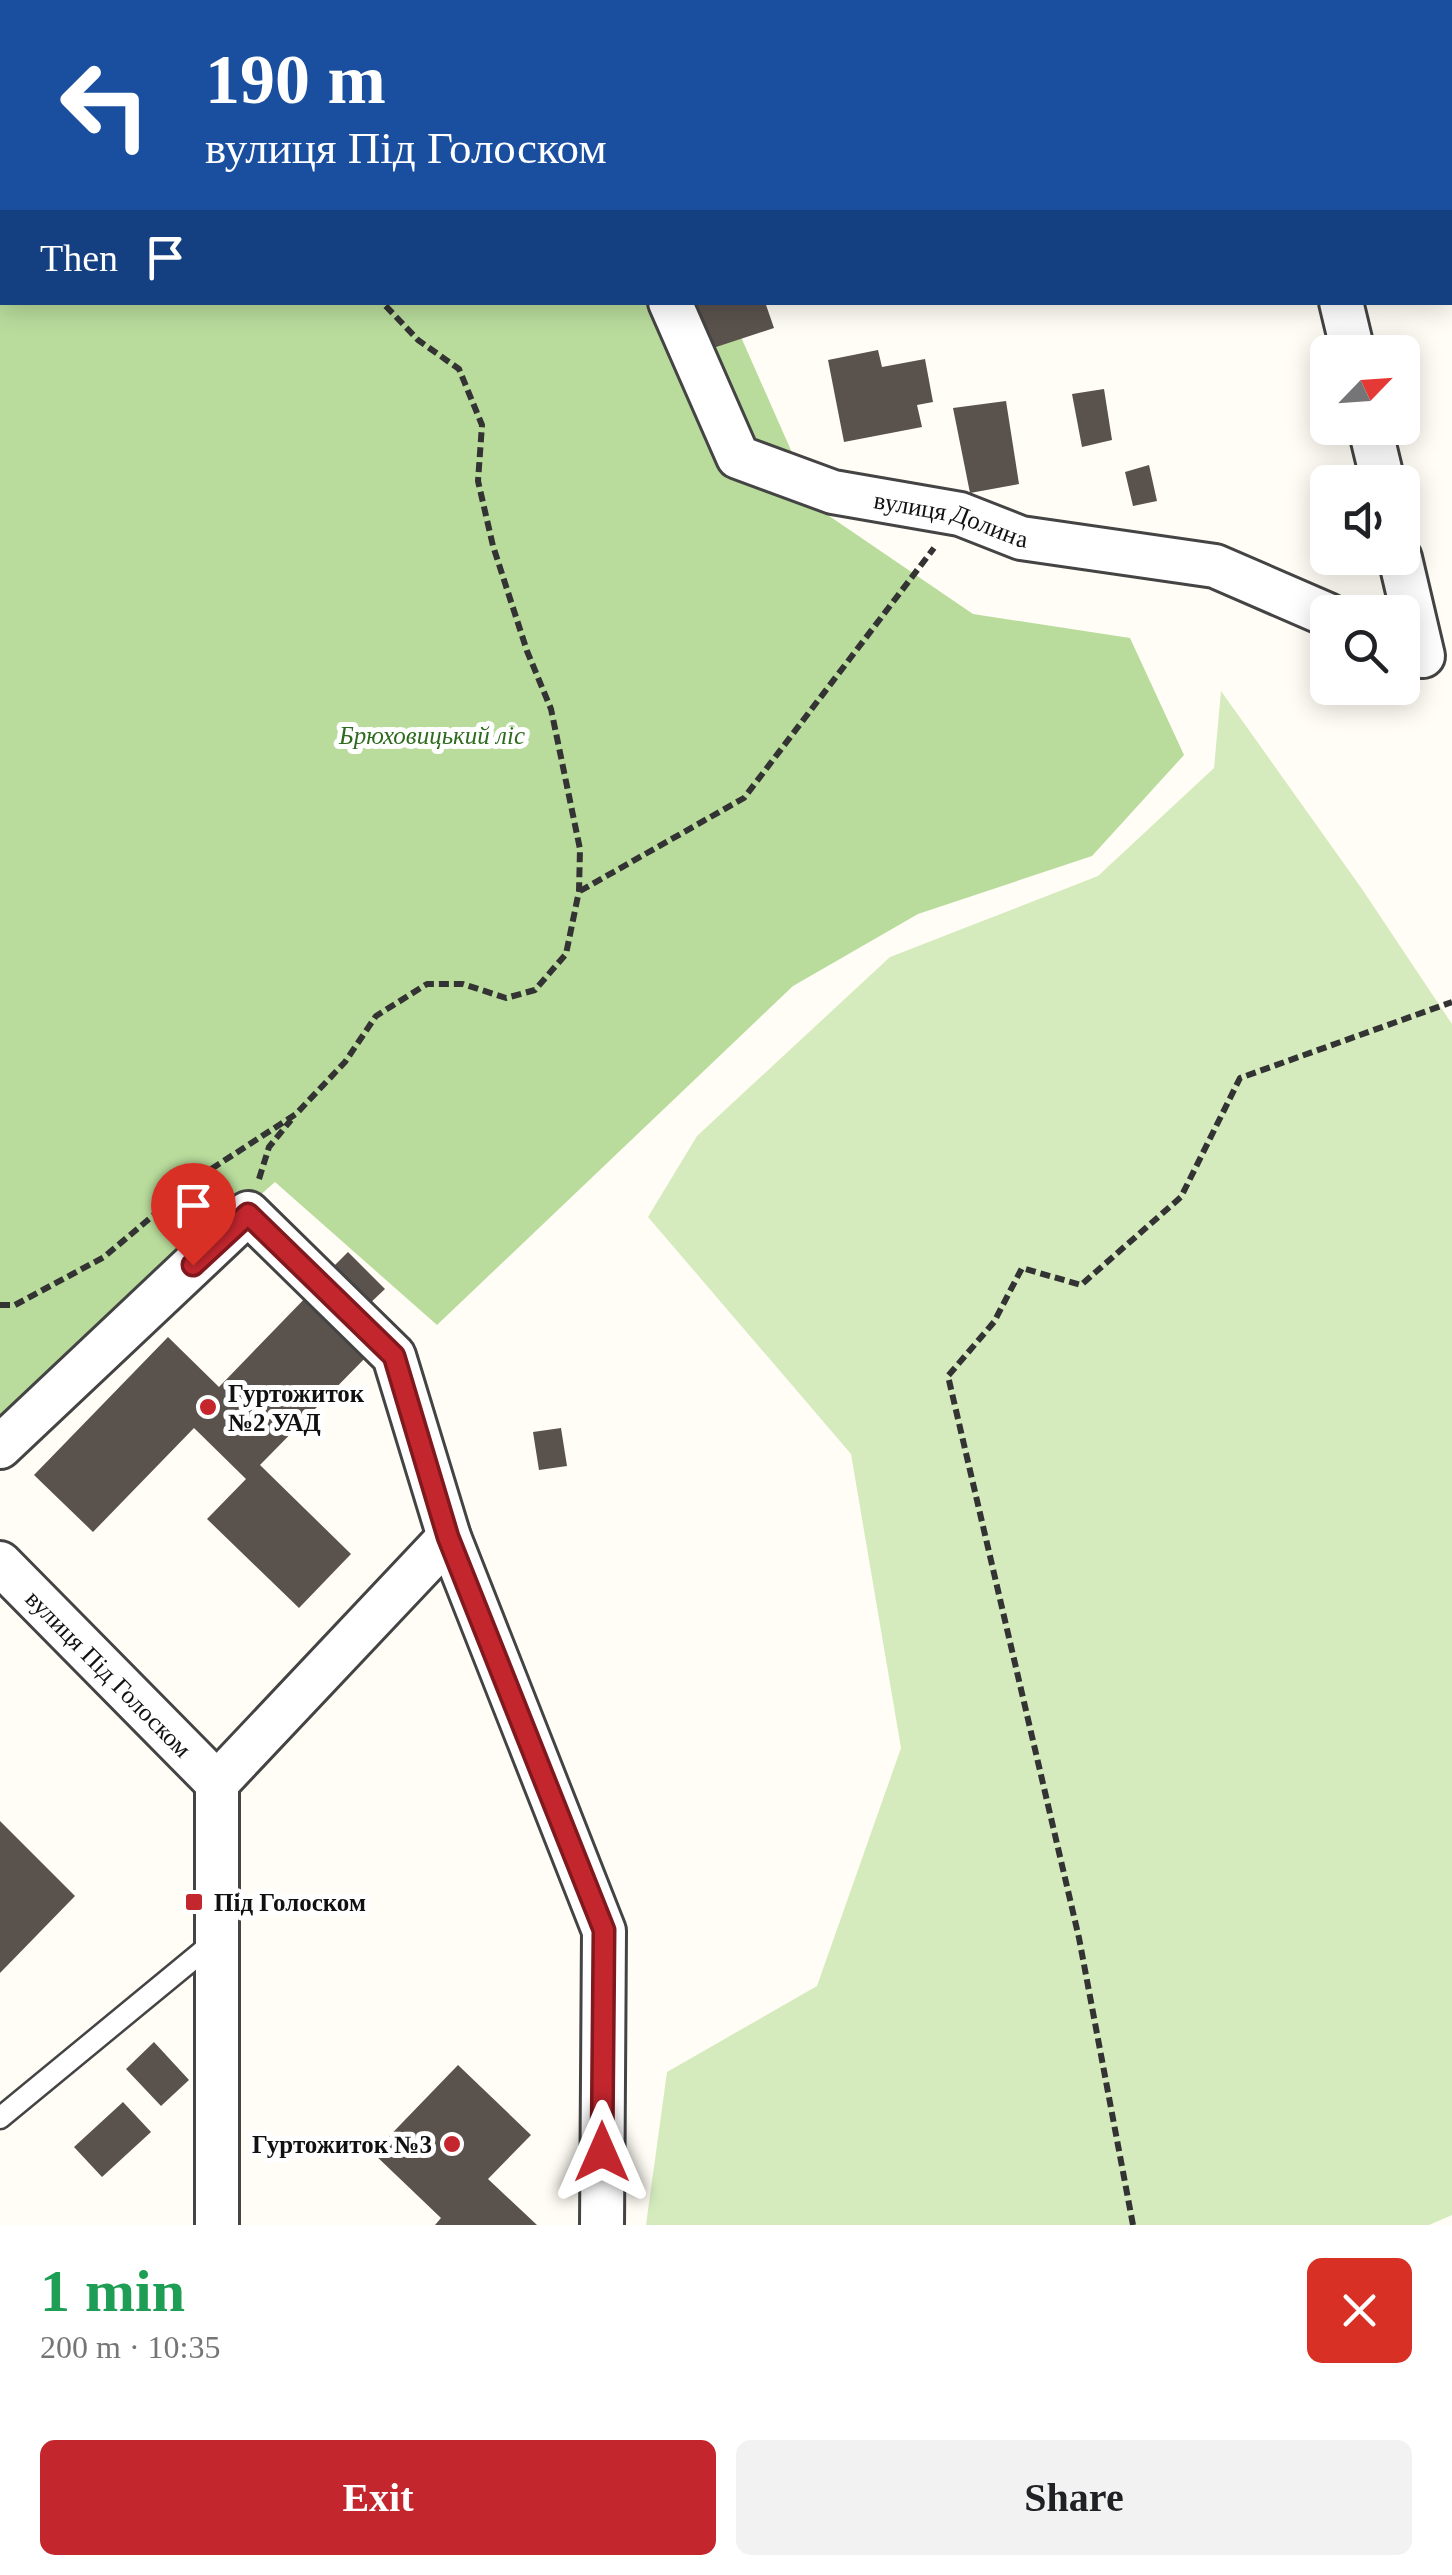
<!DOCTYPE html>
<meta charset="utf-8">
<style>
body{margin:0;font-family:Georgia,serif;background:#f2f2f2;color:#202124;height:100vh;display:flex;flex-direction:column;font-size:38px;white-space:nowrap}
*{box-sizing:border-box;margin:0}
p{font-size:32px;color:#757577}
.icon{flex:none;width:55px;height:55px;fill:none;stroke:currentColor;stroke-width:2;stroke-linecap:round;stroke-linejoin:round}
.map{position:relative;height:2225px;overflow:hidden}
.panel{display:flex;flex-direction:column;background:#fff;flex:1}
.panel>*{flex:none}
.hud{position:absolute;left:0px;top:0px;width:1452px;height:305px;box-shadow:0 5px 25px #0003;background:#1a4fa0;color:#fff;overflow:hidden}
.needle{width:65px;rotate:65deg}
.controls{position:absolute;left:1310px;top:335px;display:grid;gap:20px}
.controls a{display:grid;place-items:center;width:110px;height:110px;border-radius:15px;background:#fff;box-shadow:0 5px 25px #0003;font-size:50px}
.pin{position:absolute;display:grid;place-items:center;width:85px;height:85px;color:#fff;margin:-102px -42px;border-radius:50% 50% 50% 0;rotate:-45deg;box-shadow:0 0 10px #0007}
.pin .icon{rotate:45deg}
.me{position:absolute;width:110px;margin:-55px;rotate:0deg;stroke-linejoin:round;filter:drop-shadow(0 0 8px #0008)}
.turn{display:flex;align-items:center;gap:35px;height:210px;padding:0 40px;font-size:45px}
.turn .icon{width:130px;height:130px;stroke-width:2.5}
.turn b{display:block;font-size:70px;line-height:85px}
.then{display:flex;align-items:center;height:95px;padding:0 40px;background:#0003;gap:20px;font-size:38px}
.round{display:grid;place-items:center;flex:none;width:105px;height:105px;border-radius:15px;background:#f2f2f2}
.overview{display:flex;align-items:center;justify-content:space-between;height:170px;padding:0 40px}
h1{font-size:60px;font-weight:800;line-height:75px;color:#1e9e55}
.button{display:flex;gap:20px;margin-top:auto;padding:20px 40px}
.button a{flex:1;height:115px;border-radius:15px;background:#c4262e;color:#fff;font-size:40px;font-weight:800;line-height:115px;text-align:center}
.button a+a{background:#f2f2f2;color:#202124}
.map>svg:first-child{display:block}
</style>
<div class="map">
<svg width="1452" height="2225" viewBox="0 0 1452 2225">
<rect width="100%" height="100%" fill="#fffdf5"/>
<!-- green -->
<path fill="#d5ebbd" d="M1221,691L1362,889L1452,1024V2215L1429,2225H646L667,2072L817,1986L901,1748L851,1454L648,1217L697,1136L890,957L1098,876L1214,768Z"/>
<!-- forest -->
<path fill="#b9dc9c" d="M0,0H648L2,2V302L726,303L816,507L973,614L1130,638L1184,755L1092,856L918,914L793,986L437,1325L275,1182L0,1423Z"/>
<!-- building -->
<path fill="#5a524d" d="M689,302H765L774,328L704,351Z
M878,350L882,367L925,359L933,402L917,405L922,427L844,442L828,360Z
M1104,389L1112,440L1082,447L1072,394Z
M1006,401L1019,484L970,493L953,408Z
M1149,465L1157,501L1133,506L1125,472Z
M348,1252L385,1289L367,1306L330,1270Z
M312,1291L373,1350L260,1465L351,1554L299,1608L207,1519L246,1479L194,1428L93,1532L34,1475L168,1337L219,1387Z
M561,1428L567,1466L539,1470L533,1432Z
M0,1821L75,1896L0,1973Z
M154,2042L189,2080L161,2106L126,2069Z
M458,2065L531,2135L488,2179L537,2225H435L441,2218L373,2153Z
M123,2102L151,2132L102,2177L74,2147Z"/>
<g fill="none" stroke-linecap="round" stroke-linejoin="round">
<!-- lane casing -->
<g stroke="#444" stroke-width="25">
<path id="lane" d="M0,2118L215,1941"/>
</g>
<!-- street casing -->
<g stroke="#444" stroke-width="48">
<g id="street">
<path d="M1270,0V2"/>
<path d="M839,2L843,0"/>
<path id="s1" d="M670,302L738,457L833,492L960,514L1021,538L1215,566L1328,615"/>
<path d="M1341,302L1353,352"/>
<path d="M1370,428L1383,482"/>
<path d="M1400,558L1423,656"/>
<path d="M0,1447L248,1213L394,1356L449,1537L604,1931L602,2225"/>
<path id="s2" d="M0,1563L217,1783"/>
<path d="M217,2225V1783L449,1537"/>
</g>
</g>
<!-- path -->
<path stroke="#333" stroke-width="6" stroke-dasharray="10 5" stroke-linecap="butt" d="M470,0V2
M606,0V2
M580,891L744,798L934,548
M259,1179L269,1147L291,1120
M0,1305H15L104,1257L199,1177L296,1114L345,1062L376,1016L427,984H463L506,998L535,990L566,954L579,891L580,849L551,709L527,651L493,546L478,481L482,425L459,369L418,340L382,302
M1133,2225L1079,1938L948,1376L994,1322L1022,1268L1081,1285L1181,1197L1240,1078L1452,1002"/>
<!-- lane -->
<use href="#lane" stroke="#fff" stroke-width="20"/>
<!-- street -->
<use href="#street" stroke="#fff" stroke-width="42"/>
</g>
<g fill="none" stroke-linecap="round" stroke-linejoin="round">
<!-- route casing -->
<g stroke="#7f191e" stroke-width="25">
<path id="route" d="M193,1265L248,1214L394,1356L448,1537L604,1930L602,2152"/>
</g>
<!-- route -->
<use href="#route" stroke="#c4262e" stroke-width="18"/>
</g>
<!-- markers -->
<g fill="#c4262e" stroke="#fff" stroke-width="4">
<circle cx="208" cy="1407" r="10"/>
<rect x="184" y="1892" width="20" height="20" rx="5"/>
<circle cx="452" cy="2144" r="10"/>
</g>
<g text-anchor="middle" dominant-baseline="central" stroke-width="10" stroke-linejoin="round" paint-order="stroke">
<!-- street labels -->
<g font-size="25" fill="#111" stroke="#fff">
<text stroke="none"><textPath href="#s1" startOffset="392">вулиця Долина</textPath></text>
<text stroke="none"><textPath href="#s2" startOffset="155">вулиця Під Голоском</textPath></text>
</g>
<!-- park labels -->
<g font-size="25" font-style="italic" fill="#2f6b1f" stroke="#fff">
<text x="432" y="735">Брюховицький ліс</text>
</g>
<!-- poi labels -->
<g font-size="25" font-weight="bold" fill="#111" stroke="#fff" text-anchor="start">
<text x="228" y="1393">Гуртожиток<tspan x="228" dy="29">№2 УАД</tspan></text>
<text x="214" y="1902">Під Голоском</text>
<text x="432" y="2144" text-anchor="end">Гуртожиток №3</text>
</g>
</g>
</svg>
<div class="controls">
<a><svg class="needle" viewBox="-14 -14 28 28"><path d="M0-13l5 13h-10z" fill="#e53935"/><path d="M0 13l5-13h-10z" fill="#757577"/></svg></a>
<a><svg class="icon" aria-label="sound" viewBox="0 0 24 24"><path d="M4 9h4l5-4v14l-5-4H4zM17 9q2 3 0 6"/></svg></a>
<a><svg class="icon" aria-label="search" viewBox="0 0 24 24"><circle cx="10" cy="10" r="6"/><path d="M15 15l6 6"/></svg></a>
</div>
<div class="pin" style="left:193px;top:1265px;background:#d93025"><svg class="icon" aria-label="arrive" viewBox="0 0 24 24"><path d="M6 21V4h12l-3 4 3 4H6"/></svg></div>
<svg class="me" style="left:602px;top:2152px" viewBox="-20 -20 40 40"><path d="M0-17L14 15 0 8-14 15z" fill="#c4262e" stroke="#fff" stroke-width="4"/></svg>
<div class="hud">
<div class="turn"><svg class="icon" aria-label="left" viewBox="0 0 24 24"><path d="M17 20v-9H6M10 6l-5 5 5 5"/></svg><div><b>190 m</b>вулиця Під Голоском</div></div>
<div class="then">Then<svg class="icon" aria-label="arrive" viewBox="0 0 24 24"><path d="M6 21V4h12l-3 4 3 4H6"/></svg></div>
</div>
</div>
<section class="panel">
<div class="overview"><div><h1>1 min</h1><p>200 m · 10:35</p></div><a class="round" style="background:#d93025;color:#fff"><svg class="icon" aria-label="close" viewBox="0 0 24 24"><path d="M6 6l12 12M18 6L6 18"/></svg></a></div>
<div class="button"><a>Exit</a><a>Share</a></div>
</section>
